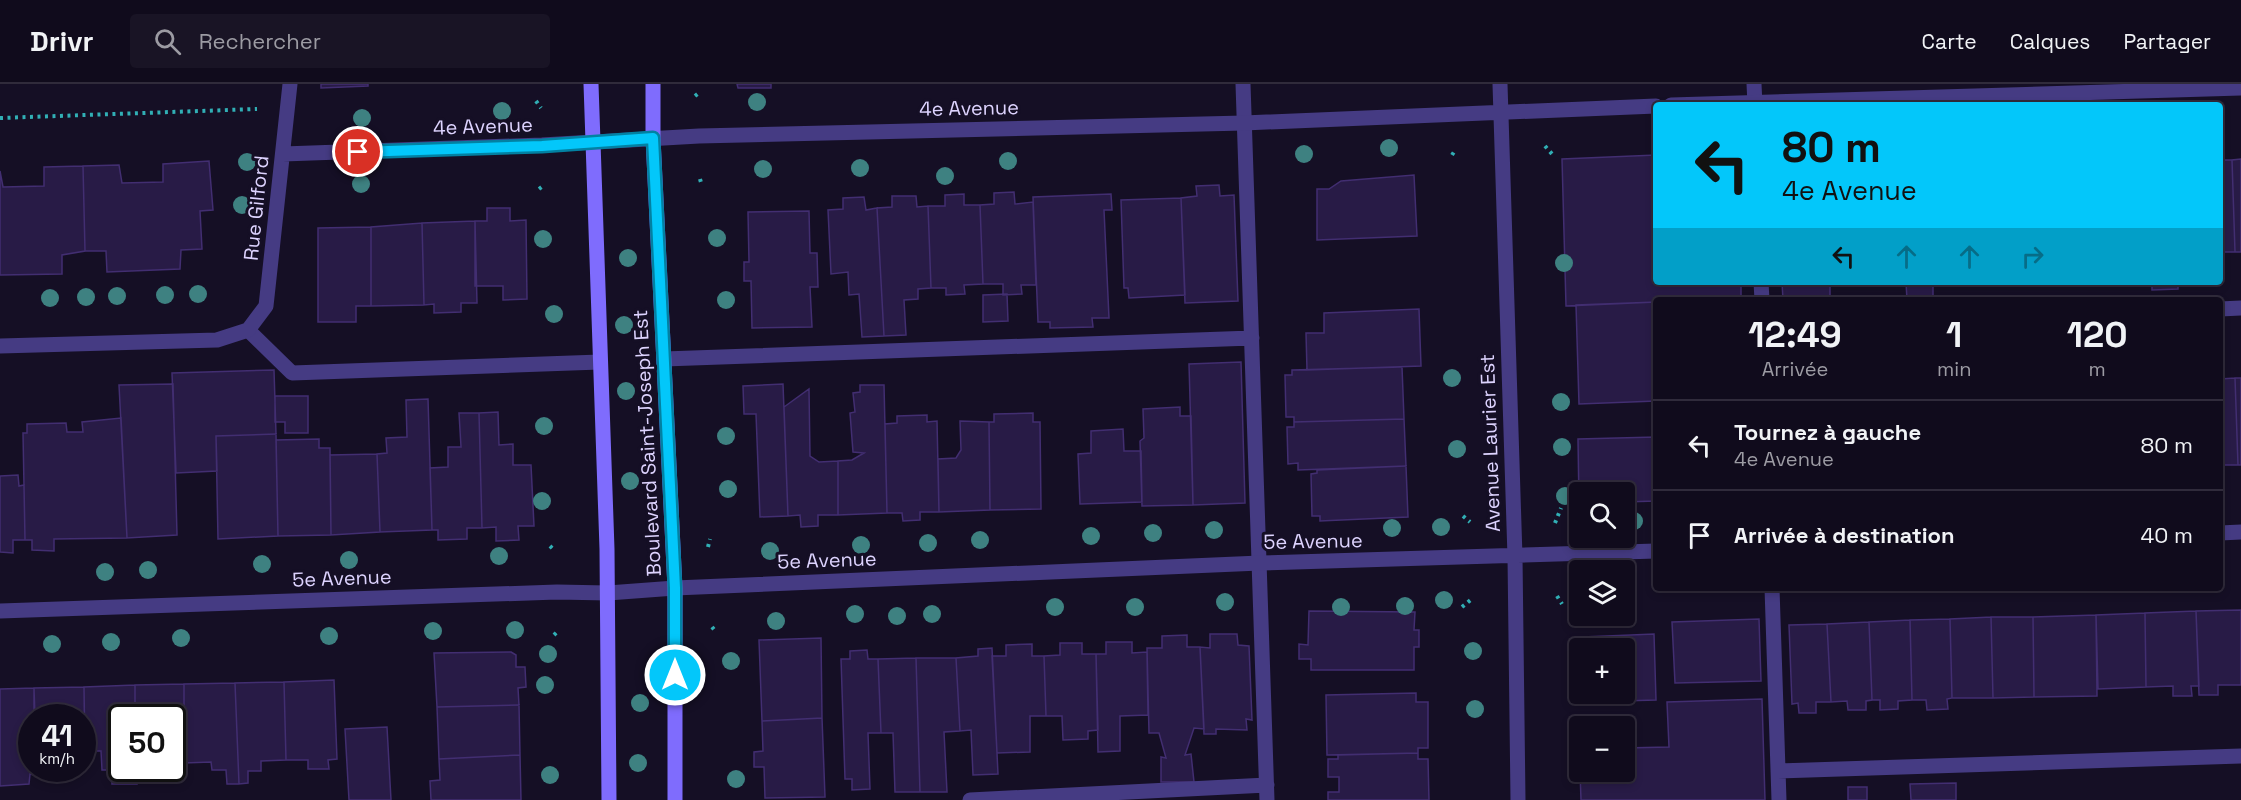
<!DOCTYPE html>
<html lang="fr">
<meta charset="utf-8">
<style>
body{margin:0;font-family:"Space Grotesk",sans-serif;background:#191425;color:#f1f3f6;height:100vh;display:flex;flex-direction:column;font-size:22px;white-space:nowrap}
*{box-sizing:border-box;margin:0}
p{font-size:20px;color:#9c9ba3}
.icon{flex:none;width:33px;height:33px;fill:none;stroke:currentColor;stroke-width:2;stroke-linecap:round;stroke-linejoin:round}
.map{position:relative;flex:1;overflow:hidden}
.panel{position:absolute;left:1653px;top:213px;width:570px;height:294px;display:flex;flex-direction:column;background:#100b1c;border-radius:6px;box-shadow:0 3px 9px #0003,0 0 0 2px #302b3b}
.panel>*{flex:none}
.top-card{position:absolute;left:1653px;top:18px;width:570px;height:183px;border-radius:6px;box-shadow:0 3px 9px #0003,0 0 0 2px #302b3b;background:#03c7fa;color:#111;overflow:hidden}
.fabs{position:absolute;left:1569px;top:398px;display:grid;gap:12px}
.fabs a{display:grid;place-items:center;width:66px;height:66px;border-radius:6px;background:#100b1c;box-shadow:0 3px 9px #0003,0 0 0 2px #302b3b;font-size:30px}
.speed{position:absolute;left:18px;top:620px;display:flex;gap:12px;font-size:30px;font-weight:700;text-align:center}
.speed>*{display:grid;place-content:center;width:78px;height:78px;border-radius:50%;background:#100b1c;box-shadow:0 3px 9px #0003,0 0 0 2px #302b3b;line-height:1}
.speed small{font-size:15px;font-weight:400}
.speed .limit{border:3px solid #111;border-radius:9px;background:#fff;color:#111}
.pin{position:absolute;display:grid;place-items:center;width:51px;height:51px;color:#fff;margin:-26px;border:3px solid #fff;border-radius:50%;box-shadow:0 2px 6px #0007}
.me{position:absolute;width:66px;margin:-33px;rotate:0deg;stroke-linejoin:round;filter:drop-shadow(0 0 4px #0008)}
.turn{display:flex;align-items:center;gap:21px;height:126px;padding:0 30px;font-size:27px}
.turn .icon{width:78px;height:78px;stroke-width:2.5}
.turn b{display:block;font-size:42px;line-height:51px}
.lanes{display:flex;align-items:center;height:57px;padding:0 30px;background:#0003;justify-content:center;gap:30px;direction:ltr}
.lanes .off{opacity:.35}
.eta{display:flex;justify-content:space-evenly;align-items:center;height:102px;text-align:center}
.eta b{font-size:36px;font-weight:700;line-height:42px}
ul{padding:0;list-style:none}
li{display:flex;align-items:center;gap:18px;height:90px;padding:0 30px;border-top:2px solid #302b3b}
li div{flex:1}
li b{display:block;font-size:22px}
li em{font-style:normal}
header{display:flex;align-items:center;gap:36px;box-sizing:border-box;height:84px;padding:0 30px;background:#100b1c;border-bottom:2px solid #302b3b}
header strong{font-size:28px}
nav{display:flex;gap:33px;margin-inline-start:auto;font-size:21px}
.search{width:420px;height:54px;background:#191425;display:flex;align-items:center;gap:15px;box-sizing:border-box;padding:0 21px;border-radius:6px;color:#9c9ba3;font-size:22px}
.map>svg:first-child{display:block}
</style>
<header>
<strong>Drivr</strong>
<div class="search"><svg class="icon" aria-label="search" viewBox="0 0 24 24"><circle cx="10" cy="10" r="6"/><path d="M15 15l6 6"/></svg>Rechercher</div>
<nav><a>Carte</a><a>Calques</a><a>Partager</a></nav>
</header>
<div class="map">
<svg width="2241" height="716" viewBox="0 0 2241 716">
<rect width="100%" height="100%" fill="#150f25"/>
<!-- building -->
<path fill="#281b46" stroke="#422e71" stroke-width="1.5" d="M321,0H368V2L321,4Z
M737,0H771V4H738Z
M1656,71V198H1741V216H1656V218L1566,222L1562,75Z
M2241,75V168H2235L2232,76Z
M2220,76H2232L2235,168H2220Z
M209,77L213,126L200,127L202,165L181,166L180,185L107,188L106,167H85L83,82L119,81L122,99L163,98V80Z
M83,82L85,167L62,171V190L0,191V87L3,103L44,102V83Z
M1414,91L1417,152L1317,156V105H1329L1341,97Z
M1219,101L1220,112L1234,111L1238,217L1185,219L1181,114L1197,112L1196,102Z
M1014,108L1015,120L1033,118L1036,201H1021L1022,210L1003,211V200H983L980,121L994,120V109Z
M964,110V121H980L983,200L964,201L965,210L946,211V204H931L928,122H945V111Z
M1111,110L1112,126H1104L1109,234H1092L1093,243L1050,244V238H1038L1033,113Z
M892,112H916L917,123L928,122L931,204L918,205V215L904,216L906,251L884,252L877,124L892,123Z
M864,113L866,126L877,124L884,252L862,253L859,210L849,211L848,188L831,190L828,126L843,125V114Z
M1181,114L1185,211L1129,214L1128,204H1124L1121,116Z
M487,124H510V137L526,136L527,215L503,216V202H475V137H487Z
M809,127L810,169H817L818,203H810L812,243L752,244L751,197H744V178H749L748,128Z
M475,137L477,219H461V228L434,229V220L424,221L422,139Z
M422,139L424,221L371,222V143Z
M371,143V222H356V238H318V144Z
M1782,198H1830V216H1783Z
M1906,198H1933V216H1907Z
M2152,198H2178V205L2152,206Z
M1007,210L1008,237L983,238V211Z
M1656,218V317L1579,320L1576,221Z
M1419,225L1421,282L1307,286L1306,249H1324V229Z
M1241,278L1245,419L1193,421L1189,280Z
M1402,283L1404,335L1294,338V333H1286L1285,291H1292V286Z
M274,286L276,350L216,352L217,387L176,389L172,289Z
M2235,294L2238,381H2220V295Z
M2235,294H2241V381H2238Z
M173,300L177,451L127,454L119,301Z
M783,300L788,432L760,433L756,330H744L743,302Z
M860,301H884L887,429L838,431V377L852,376L864,369L853,368L850,329L855,328L853,309L860,308Z
M809,305L810,372L819,378L838,377V431H818V442L801,443L800,431L788,432L784,323Z
M275,312H308V349H285V338H275Z
M428,315L432,446L380,448L377,370L387,369L386,354L407,353L406,316Z
M1180,323V332H1191L1193,421L1142,422L1140,357L1144,354L1143,325Z
M498,328L499,361L513,360V381H531L534,442H518L519,456L496,457V443L482,444L479,329Z
M459,329H479L482,444H467V455L438,456V446H432L430,384L448,383V363H461Z
M1033,329V338H1040L1041,425L990,426L989,338H994V330Z
M927,331V338L937,337L939,428H920V436L903,437L902,429H887L885,340L897,339V332Z
M121,334L127,454L54,455V467L32,466V456H25L23,349H27V340L66,339L67,348H83L82,338Z
M1404,335L1406,382L1298,386V379L1288,380L1287,343H1294V338Z
M960,337L989,338L990,426L939,428L938,375L956,374L961,366Z
M1123,345L1124,367H1141L1142,418L1080,420L1078,370L1091,369V347Z
M276,350L278,452L218,455L216,352Z
M1656,353V417L1624,418V408H1580L1579,419L1578,355Z
M319,355V364H330L331,451L278,452L276,356Z
M377,370L380,448L331,451L330,371Z
M1406,382L1408,433L1320,437V432H1312L1311,390L1317,389V386Z
M18,391L19,402L24,401L25,456H13V469L0,468V392Z
M2241,526V601H2218V611H2199L2196,527Z
M1309,527L1415,528L1414,546H1419V563H1414V586H1311V575H1299V560L1308,561Z
M2196,527L2199,602H2191L2192,612H2173V602L2146,603L2145,529Z
M2145,529L2146,603L2098,605L2096,531Z
M2096,531L2097,612L2034,613L2033,533Z
M1991,533L1993,614H1952L1950,535Z
M1991,533H2033L2034,613L1993,614Z
M1759,535L1761,597L1675,599L1672,538Z
M1950,535L1952,614L1947,615L1948,625L1927,626L1926,616H1912L1910,536Z
M1910,536L1912,616L1898,617V625L1880,626V616H1872L1869,538Z
M1869,538L1872,616L1866,617V626H1848L1847,617L1831,618L1827,540Z
M1827,540L1831,618H1816V629H1799L1798,619L1792,620L1789,541Z
M1210,550H1237L1238,561L1249,562L1252,636L1246,635L1247,646L1216,645V650H1204L1200,563L1210,564Z
M1654,550L1656,616L1585,618L1584,609H1624V564H1583V553Z
M1187,551V563H1200L1204,645L1194,644L1185,671L1191,670L1194,698H1161V673L1166,674L1159,649H1149L1147,564H1162V552Z
M821,554L822,634L762,637L759,556Z
M1106,558H1132V569L1147,568L1148,631L1120,632V667L1098,668L1096,570H1106Z
M1060,559H1082V570H1096L1098,646L1088,647V655L1063,656L1062,632H1046L1044,572L1060,571Z
M1032,560V572H1044L1046,632H1030V668L997,669L992,572H1006V561Z
M992,564L998,690L973,691L971,646L960,647L956,574L978,572V565Z
M867,566L868,575H878L881,649H868L870,705L852,706V695H845L841,575H850V567Z
M511,568L516,571V583H525L526,603L518,604L519,621L437,623L434,569Z
M916,574H956L960,647L944,648L947,708H920Z
M916,574L920,708H895L893,649H881L878,575Z
M334,596L337,675L328,676L329,685H308V676H286L284,598Z
M284,598L286,676L261,677V687H248V699L239,700L235,599Z
M235,599L239,700H227L226,686H212L211,678L184,679V600Z
M184,600V679H172V633H135V601Z
M135,601V633H122V684H136L137,700H112V686H102L101,667H85L84,603Z
M84,603L85,684L36,687V684H82V633H35L34,604Z
M34,604V633H32V684H34V691L30,690L29,700L0,702V605Z
M1416,609V618H1428V664H1418V669L1327,671L1326,611Z
M1762,615L1765,716H1581L1580,687H1624V664L1669,663L1667,618Z
M519,621L520,671L439,675L437,623Z
M822,634L825,713L765,714L764,683H754V668L763,667L762,637Z
M387,643L391,716H349L345,645Z
M1418,669V675H1428L1429,716H1328V708H1339V693H1328V675H1338V671Z
M520,671L521,716H431L430,697L440,696L439,675Z
M1956,699V716H1911L1910,700Z
M1848,703H1867V716H1848Z"/>
<g fill="none" stroke-linecap="round" stroke-linejoin="round">
<!-- path -->
<path stroke="#31afb5" stroke-width="4" stroke-dasharray="3 4.5" stroke-linecap="butt" d="M695,12L700,8
M536,17L541,24
M0,34L257,25
M1545,62L1552,70
M1452,71L1456,65
M700,95L702,102
M539,105L543,102
M1463,432L1470,438
M1555,439L1561,424
M550,462L555,467
M708,463L710,455
M1557,512L1562,520
M1462,523L1473,514
M712,543L716,548
M554,551L557,548"/>
<!-- lane -->
<path stroke="#453b83" stroke-width="15" d="M1243,0L1267,716
M1754,0L1755,21
M1761,198L1762,216
M2220,225L2241,224
M248,246L292,289L600,278
M664,275L1252,254
M1772,504L1779,716
M1778,687L2241,672
M970,716L1267,701"/>
<!-- street -->
<path stroke="#453b83" stroke-width="15" d="M1500,0L1515,473L1518,716
M1671,21L2241,4
M283,70L542,61L699,52L1244,39L1656,22
M0,262L217,256L248,246L266,222L290,0
M2220,449L2241,448
M0,527L557,508L608,509L675,504L1260,479L1656,467"/>
<!-- secondary -->
<path stroke="#7f6cfd" stroke-width="15" d="M591,0L607,465L609,716
M653,0V54L675,504V716"/>
</g>
<!-- trees -->
<g fill="#3e8181">
<circle cx="757" cy="18" r="9"/>
<circle cx="502" cy="27" r="9"/>
<circle cx="362" cy="34" r="9"/>
<circle cx="1389" cy="64" r="9"/>
<circle cx="1304" cy="70" r="9"/>
<circle cx="1008" cy="77" r="9"/>
<circle cx="247" cy="78" r="9"/>
<circle cx="860" cy="84" r="9"/>
<circle cx="763" cy="85" r="9"/>
<circle cx="945" cy="92" r="9"/>
<circle cx="361" cy="100" r="9"/>
<circle cx="242" cy="121" r="9"/>
<circle cx="717" cy="154" r="9"/>
<circle cx="543" cy="155" r="9"/>
<circle cx="628" cy="174" r="9"/>
<circle cx="1564" cy="179" r="9"/>
<circle cx="198" cy="210" r="9"/>
<circle cx="165" cy="211" r="9"/>
<circle cx="117" cy="212" r="9"/>
<circle cx="86" cy="213" r="9"/>
<circle cx="50" cy="214" r="9"/>
<circle cx="726" cy="216" r="9"/>
<circle cx="554" cy="230" r="9"/>
<circle cx="624" cy="241" r="9"/>
<circle cx="1452" cy="294" r="9"/>
<circle cx="626" cy="307" r="9"/>
<circle cx="1561" cy="318" r="9"/>
<circle cx="544" cy="342" r="9"/>
<circle cx="726" cy="352" r="9"/>
<circle cx="1562" cy="363" r="9"/>
<circle cx="1457" cy="365" r="9"/>
<circle cx="630" cy="397" r="9"/>
<circle cx="728" cy="405" r="9"/>
<circle cx="1565" cy="412" r="9"/>
<circle cx="542" cy="417" r="9"/>
<circle cx="1634" cy="437" r="9"/>
<circle cx="1441" cy="443" r="9"/>
<circle cx="1392" cy="444" r="9"/>
<circle cx="1214" cy="446" r="9"/>
<circle cx="1153" cy="449" r="9"/>
<circle cx="1091" cy="452" r="9"/>
<circle cx="980" cy="456" r="9"/>
<circle cx="928" cy="459" r="9"/>
<circle cx="861" cy="461" r="9"/>
<circle cx="770" cy="467" r="9"/>
<circle cx="499" cy="472" r="9"/>
<circle cx="349" cy="476" r="9"/>
<circle cx="262" cy="480" r="9"/>
<circle cx="148" cy="486" r="9"/>
<circle cx="105" cy="488" r="9"/>
<circle cx="1444" cy="516" r="9"/>
<circle cx="1225" cy="518" r="9"/>
<circle cx="1405" cy="522" r="9"/>
<circle cx="1055" cy="523" r="9"/>
<circle cx="1135" cy="523" r="9"/>
<circle cx="1341" cy="523" r="9"/>
<circle cx="855" cy="530" r="9"/>
<circle cx="932" cy="530" r="9"/>
<circle cx="897" cy="532" r="9"/>
<circle cx="776" cy="537" r="9"/>
<circle cx="515" cy="546" r="9"/>
<circle cx="433" cy="547" r="9"/>
<circle cx="329" cy="552" r="9"/>
<circle cx="181" cy="554" r="9"/>
<circle cx="111" cy="558" r="9"/>
<circle cx="52" cy="560" r="9"/>
<circle cx="1473" cy="567" r="9"/>
<circle cx="548" cy="570" r="9"/>
<circle cx="731" cy="577" r="9"/>
<circle cx="545" cy="601" r="9"/>
<circle cx="640" cy="619" r="9"/>
<circle cx="1475" cy="625" r="9"/>
<circle cx="638" cy="679" r="9"/>
<circle cx="550" cy="691" r="9"/>
<circle cx="736" cy="695" r="9"/>
</g>
<g fill="none" stroke-linecap="round" stroke-linejoin="round">
<!-- route casing -->
<g stroke="#0281a2" stroke-width="15">
<path id="route" d="M358,68L542,62L653,54L675,504V591"/>
</g>
<!-- route -->
<use href="#route" stroke="#03c7fa" stroke-width="10"/>
</g>
<g text-anchor="middle" dominant-baseline="central" stroke-width="6" stroke-linejoin="round" paint-order="stroke">
<!-- street labels -->
<g font-size="20" fill="#ddd3fe" stroke="#150f25">
<text transform="translate(969 24) rotate(-1)">4e Avenue</text>
<text transform="translate(483 42) rotate(-2)">4e Avenue</text>
<text transform="translate(256 124) rotate(-84)">Rue Gilford</text>
<text transform="translate(647 359) rotate(-93)">Boulevard Saint-Joseph Est</text>
<text transform="translate(1490 359) rotate(-92)">Avenue Laurier Est</text>
<text transform="translate(1313 457) rotate(-1)">5e Avenue</text>
<text transform="translate(827 476) rotate(-2)">5e Avenue</text>
<text transform="translate(342 494) rotate(-2)">5e Avenue</text>
</g>
</g>
</svg>
<div class="fabs">
<a><svg class="icon" aria-label="search" viewBox="0 0 24 24"><circle cx="10" cy="10" r="6"/><path d="M15 15l6 6"/></svg></a>
<a><svg class="icon" aria-label="layers" viewBox="0 0 24 24"><path d="M12 4l9 5-9 5-9-5zM3 14l9 5 9-5"/></svg></a>
<a>+</a>
<a>−</a>
</div>
<div class="speed"><div>41<small>km/h</small></div><div class="limit">50</div></div>
<div class="pin" style="left:358px;top:68px;background:#d93025"><svg class="icon" aria-label="arrive" viewBox="0 0 24 24"><path d="M6 21V4h12l-3 4 3 4H6"/></svg></div>
<svg class="me" style="left:675px;top:591px" viewBox="-20 -20 40 40"><circle r="17" fill="#03c7fa" stroke="#fff" stroke-width="3"/><path d="M0-11L8 9 0 5-8 9z" fill="#fff"/></svg>
<div class="top-card">
<div class="turn"><svg class="icon" aria-label="left" viewBox="0 0 24 24"><path d="M17 20v-9H6M10 6l-5 5 5 5"/></svg><div><b>80 m</b>4e Avenue</div></div>
<div class="lanes"><svg class="icon" aria-label="left" viewBox="0 0 24 24"><path d="M17 20v-9H6M10 6l-5 5 5 5"/></svg><svg class="icon off" aria-label="ahead" viewBox="0 0 24 24"><path d="M12 20V5M6 11l6-6 6 6"/></svg><svg class="icon off" aria-label="ahead" viewBox="0 0 24 24"><path d="M12 20V5M6 11l6-6 6 6"/></svg><svg class="icon off" aria-label="right" viewBox="0 0 24 24"><path d="M7 20v-9h11M14 6l5 5-5 5"/></svg></div>
</div>
<section class="panel">
<div class="eta">
<div><b>12:49</b><p>Arrivée</p></div>
<div><b>1</b><p>min</p></div>
<div><b>120</b><p>m</p></div>
</div>
<ul>
<li><svg class="icon" aria-label="left" viewBox="0 0 24 24"><path d="M17 20v-9H6M10 6l-5 5 5 5"/></svg><div><b>Tournez à gauche</b><p>4e Avenue</p></div><em>80 m</em></li>
<li><svg class="icon" aria-label="arrive" viewBox="0 0 24 24"><path d="M6 21V4h12l-3 4 3 4H6"/></svg><div><b>Arrivée à destination</b></div><em>40 m</em></li>
</ul>
</section>
</div>
